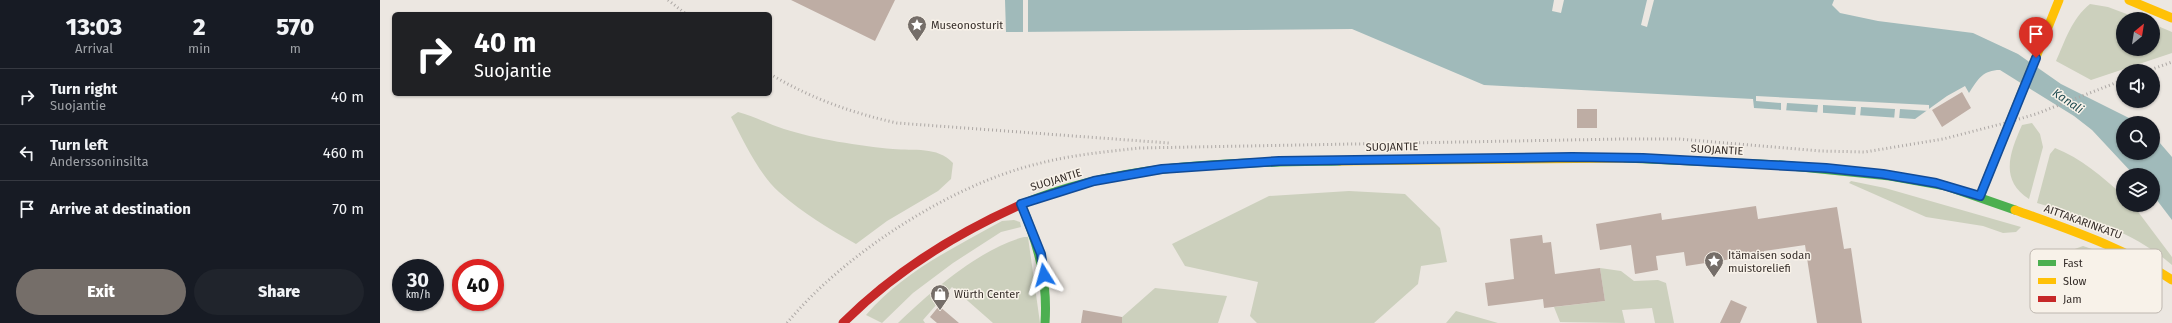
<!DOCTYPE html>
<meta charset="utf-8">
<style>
body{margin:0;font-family:"Fira Sans",sans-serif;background:#20242c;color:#f1f3f6;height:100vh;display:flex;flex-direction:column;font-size:15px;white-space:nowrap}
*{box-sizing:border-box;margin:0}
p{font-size:13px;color:#9ea1a6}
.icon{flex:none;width:22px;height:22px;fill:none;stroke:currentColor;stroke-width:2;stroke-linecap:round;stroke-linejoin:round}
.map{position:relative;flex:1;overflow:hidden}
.panel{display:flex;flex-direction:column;background:#171b24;width:380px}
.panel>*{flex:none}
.hud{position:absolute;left:12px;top:12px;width:380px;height:84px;border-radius:6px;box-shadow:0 1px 3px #0004;background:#202124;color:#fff;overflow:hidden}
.needle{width:26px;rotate:30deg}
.fabs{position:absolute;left:1736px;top:12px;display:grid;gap:8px}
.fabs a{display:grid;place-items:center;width:44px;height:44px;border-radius:50%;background:#171b24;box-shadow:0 1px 3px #0004;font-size:20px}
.speed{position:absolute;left:12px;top:259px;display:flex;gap:8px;font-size:20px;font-weight:700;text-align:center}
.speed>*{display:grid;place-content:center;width:52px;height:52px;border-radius:50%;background:#171b24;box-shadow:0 1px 3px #0004;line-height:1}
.speed small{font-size:10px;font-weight:400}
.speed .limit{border:6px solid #d22;background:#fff;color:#111}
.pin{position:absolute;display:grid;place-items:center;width:34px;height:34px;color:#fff;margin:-41px -17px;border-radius:50% 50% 50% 0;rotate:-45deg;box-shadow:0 0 4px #0007}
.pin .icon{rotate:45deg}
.me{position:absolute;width:44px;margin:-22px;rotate:352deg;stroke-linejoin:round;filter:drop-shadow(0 0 3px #0008)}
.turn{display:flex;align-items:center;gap:14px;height:84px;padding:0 16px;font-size:18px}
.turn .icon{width:52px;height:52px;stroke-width:2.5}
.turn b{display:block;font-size:28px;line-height:34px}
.eta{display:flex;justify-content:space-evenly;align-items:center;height:68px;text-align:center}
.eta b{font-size:24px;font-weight:800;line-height:28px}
.button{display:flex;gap:8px;margin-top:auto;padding:8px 16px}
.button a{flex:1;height:46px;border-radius:24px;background:#756e69;color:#fff;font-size:16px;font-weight:800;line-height:46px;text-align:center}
.button a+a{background:#20242c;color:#f1f3f6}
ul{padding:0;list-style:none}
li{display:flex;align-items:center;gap:12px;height:56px;padding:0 16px;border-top:1px solid #363941}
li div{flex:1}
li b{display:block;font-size:15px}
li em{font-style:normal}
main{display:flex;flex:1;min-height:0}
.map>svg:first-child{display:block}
</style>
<main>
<section class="panel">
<div class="eta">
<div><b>13:03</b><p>Arrival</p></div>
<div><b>2</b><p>min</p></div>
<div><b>570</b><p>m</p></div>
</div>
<ul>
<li><svg class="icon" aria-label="right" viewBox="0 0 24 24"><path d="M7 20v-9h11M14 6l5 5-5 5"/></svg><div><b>Turn right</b><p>Suojantie</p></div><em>40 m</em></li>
<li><svg class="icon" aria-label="left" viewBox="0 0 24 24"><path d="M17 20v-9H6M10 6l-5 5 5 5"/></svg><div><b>Turn left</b><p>Anderssoninsilta</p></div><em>460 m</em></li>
<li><svg class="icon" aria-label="arrive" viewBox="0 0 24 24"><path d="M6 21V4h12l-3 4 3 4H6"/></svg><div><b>Arrive at destination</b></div><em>70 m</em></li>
</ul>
<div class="button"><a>Exit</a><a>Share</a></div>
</section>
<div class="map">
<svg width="1792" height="323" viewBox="0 0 1792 323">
<rect width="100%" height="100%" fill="#ece7e1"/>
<!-- green -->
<path fill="#ccd0bd" d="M1710,4L1728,7L1760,19H1743V49H1773V24L1792,32V53L1711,80L1676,61C1685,41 1692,18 1710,4Z
M358,112C374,116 388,124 404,129C435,139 480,146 513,149C534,151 557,146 573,163L571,179L558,191L507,221L476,244C449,229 423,213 399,192C379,174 364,142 351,117Z
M1652,123L1660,134L1663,147L1649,199C1619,180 1630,152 1642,125Z
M1675,148C1701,158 1722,177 1743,195V205H1753L1792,257V265C1751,230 1707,218 1657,203L1670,154Z
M1471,181L1505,188L1641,227L1636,232L1623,233L1603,226L1546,217L1469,183Z
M969,191L1025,194L1060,228L1067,262L1041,266L1038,284L994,323H877L870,316L878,282L805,266L792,244L889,196Z
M634,220L640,222L641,227L621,232L573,263L533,293L502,323L486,315C524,271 572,249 622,221Z
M644,237H648L660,323H613L572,287L543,320L545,323H518C549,293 602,247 644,237Z
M1703,246L1742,259L1749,271L1692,254V250Z
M1220,268L1241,271L1254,281L1278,280L1286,283L1294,323H1275L1272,308L1242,310L1245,323L1180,322L1174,307L1225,301Z
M775,288L847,296L838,323H741V318Z
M1076,311L1118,323H1066Z"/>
<!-- water -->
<path fill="#a0baba" d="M625,0H1454L1452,5L1460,13L1498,21L1593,33L1638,54L1681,84L1759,123H1743V153H1773V135L1792,157V220L1773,195V175H1754L1712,130L1694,116L1620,70C1603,70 1598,79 1589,93L1585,86L1567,96L1535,119L1374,108L1373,99L1104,85L972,29L626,32Z"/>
<!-- pier -->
<path fill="#ece7e1" d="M643,0H648V33H643Z
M1174,0H1184L1181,13L1172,11Z
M1267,0H1274L1267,27L1261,25Z
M1376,96L1549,105V111L1520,109L1519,120H1514L1515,109L1481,107L1480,117H1475L1476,107L1443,105V114H1437L1438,105L1407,103L1406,112H1401V103L1376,101Z"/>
<!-- building -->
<path fill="#beada4" d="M411,0H515L495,41Z
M1582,92L1591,108L1562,127L1552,110Z
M1197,109H1217V128H1197Z
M1376,206L1378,219L1457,207L1464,249L1471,248L1482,323H1437L1425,245L1384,251V254L1306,266L1304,252L1276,256L1278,270L1255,274L1251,245L1220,250L1216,224L1281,213L1282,220Z
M1162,235L1163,243L1171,242L1175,274L1220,268L1225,301L1164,308L1163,299L1108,306L1105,283L1134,279L1130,239Z
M1351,300L1367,307L1360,323H1340Z
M559,306L579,323H557L550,317Z
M703,310L742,317V323H701Z"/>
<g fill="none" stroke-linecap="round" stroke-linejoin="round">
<!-- fast -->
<path stroke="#4caf50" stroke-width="9" d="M1245,158L1401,165L1510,176L1566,186L1635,210
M641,204C658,244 668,280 665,323
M640,205C739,162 853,163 960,161"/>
<!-- slow -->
<path stroke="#ffc107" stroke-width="9" d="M1749,0L1792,18
M960,161L1245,158
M1600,196L1679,0
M1635,210C1690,230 1743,247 1792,280"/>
<!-- jam -->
<path stroke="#c62828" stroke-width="9" d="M463,323C514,272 573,235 640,205"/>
<!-- rail -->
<path stroke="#ada8a5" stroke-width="3" stroke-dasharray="1 3" stroke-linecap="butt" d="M288,0L306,14
M1767,71L1792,62
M390,74C430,98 472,113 517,123L789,143
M407,323C463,255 570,185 657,164C690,155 725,152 759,148L1242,139H1299L1441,151L1485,152L1563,139L1629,122L1656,114L1743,80"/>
</g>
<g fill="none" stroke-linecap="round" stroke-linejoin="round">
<!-- route casing -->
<g stroke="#114b97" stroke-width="10">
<path id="route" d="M664,275L661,254L641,204L714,181L782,169L899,161L1192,157L1263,158L1446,168L1503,174L1556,183L1600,196L1656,58"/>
</g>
<!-- route -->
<use href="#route" stroke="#1a73e8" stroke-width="7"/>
</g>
<!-- icons -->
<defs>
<g id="sight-pin" transform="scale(1)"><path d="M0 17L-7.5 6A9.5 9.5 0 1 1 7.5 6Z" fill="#756e69" stroke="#f8f2e9"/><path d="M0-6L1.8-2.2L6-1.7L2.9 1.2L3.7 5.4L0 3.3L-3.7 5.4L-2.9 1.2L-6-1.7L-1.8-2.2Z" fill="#fff"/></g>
<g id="shop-pin" transform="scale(1)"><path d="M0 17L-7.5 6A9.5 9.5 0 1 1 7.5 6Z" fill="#756e69" stroke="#f8f2e9"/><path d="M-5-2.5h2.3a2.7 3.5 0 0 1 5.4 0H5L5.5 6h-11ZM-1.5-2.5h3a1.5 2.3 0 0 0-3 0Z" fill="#fff"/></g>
</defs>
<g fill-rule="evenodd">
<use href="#sight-pin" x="537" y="25"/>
<use href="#sight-pin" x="1334" y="261"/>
<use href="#shop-pin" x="560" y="294"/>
</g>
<g text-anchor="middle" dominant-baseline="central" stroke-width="3" stroke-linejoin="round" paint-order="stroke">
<!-- poi labels -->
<g font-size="11" fill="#352d29" stroke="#f8f2e9" text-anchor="start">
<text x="551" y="25">Museonosturit</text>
<text x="1348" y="255">Itämaisen sodan<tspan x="1348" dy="13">muistoreliefi</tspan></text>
<text x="574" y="294">Würth Center</text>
</g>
<!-- street labels -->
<g font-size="11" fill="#352d29" stroke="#f8f2e9">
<text transform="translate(1012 147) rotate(-1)">SUOJANTIE</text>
<text transform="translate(1337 150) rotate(3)">SUOJANTIE</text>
<text transform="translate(676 180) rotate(-17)">SUOJANTIE</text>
<text transform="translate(1703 222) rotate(20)">AITTAKARINKATU</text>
</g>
<!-- water labels -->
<g font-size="12" font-style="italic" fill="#234d52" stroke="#f8f2e9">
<text transform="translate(1688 101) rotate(34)">Kanali</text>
</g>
</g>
<!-- legend -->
<rect x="1650" y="249" width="132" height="64" rx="6" fill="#f8f2e9" stroke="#beb7af" stroke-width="1"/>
<rect x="1658" y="260" width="18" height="6" fill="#4caf50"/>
<rect x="1658" y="278" width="18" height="6" fill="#ffc107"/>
<rect x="1658" y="296" width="18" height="6" fill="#c62828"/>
<g font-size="11" fill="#352d29">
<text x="1683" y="267">Fast</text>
<text x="1683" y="285">Slow</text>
<text x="1683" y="303">Jam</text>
</g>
</svg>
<div class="fabs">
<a><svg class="needle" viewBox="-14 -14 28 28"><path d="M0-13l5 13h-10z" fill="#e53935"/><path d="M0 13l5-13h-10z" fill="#9ea1a6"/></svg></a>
<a><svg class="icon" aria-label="sound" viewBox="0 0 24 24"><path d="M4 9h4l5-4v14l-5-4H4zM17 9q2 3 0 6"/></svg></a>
<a><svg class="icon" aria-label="search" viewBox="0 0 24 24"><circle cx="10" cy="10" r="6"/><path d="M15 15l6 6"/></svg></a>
<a><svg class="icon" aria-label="layers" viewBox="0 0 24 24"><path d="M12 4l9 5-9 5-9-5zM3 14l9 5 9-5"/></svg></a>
</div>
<div class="speed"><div>30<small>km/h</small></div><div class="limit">40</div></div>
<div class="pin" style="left:1656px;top:58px;background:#d93025"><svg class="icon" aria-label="arrive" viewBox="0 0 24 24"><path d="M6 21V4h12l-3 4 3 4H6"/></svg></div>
<svg class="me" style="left:664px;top:275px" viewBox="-20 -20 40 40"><path d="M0-17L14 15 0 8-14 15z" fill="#1a73e8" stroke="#fff" stroke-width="4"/></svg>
<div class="hud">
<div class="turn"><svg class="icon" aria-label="right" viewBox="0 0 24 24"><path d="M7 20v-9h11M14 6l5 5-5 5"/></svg><div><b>40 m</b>Suojantie</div></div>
</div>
</div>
</main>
